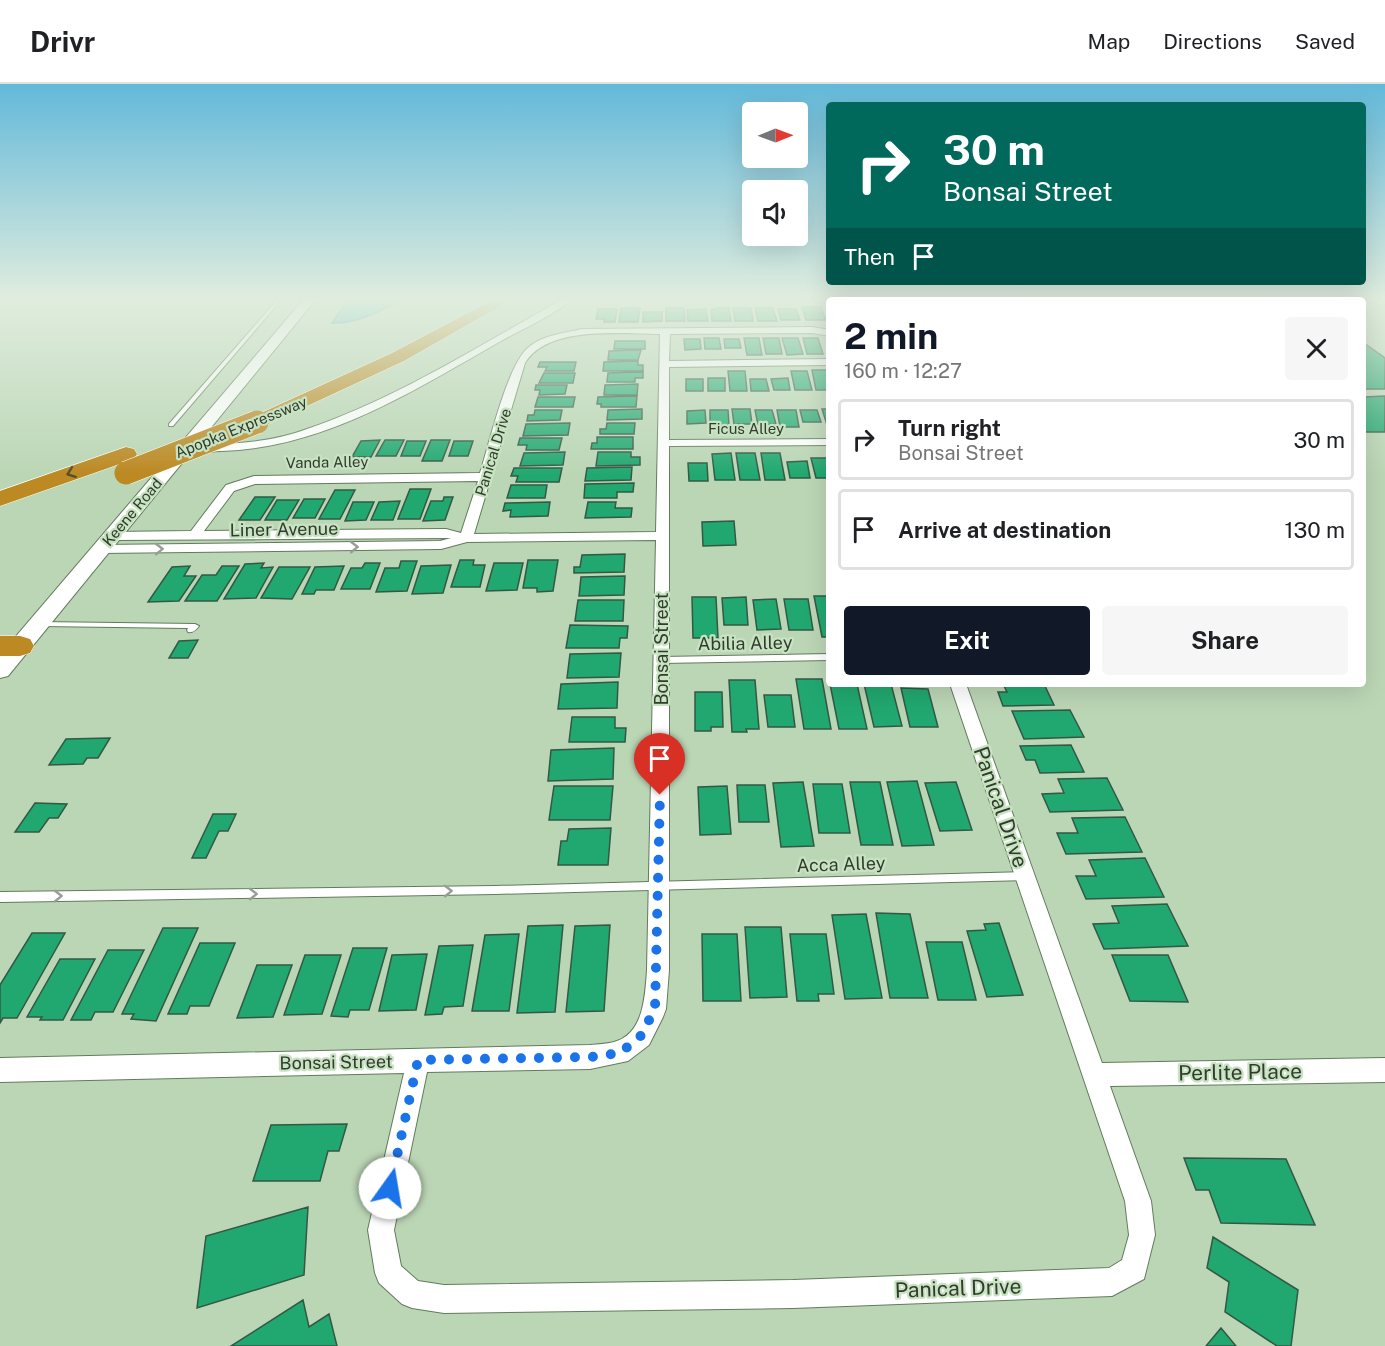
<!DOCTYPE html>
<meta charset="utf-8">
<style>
body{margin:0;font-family:"Public Sans",sans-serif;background:#f6f6f6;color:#202124;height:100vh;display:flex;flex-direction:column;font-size:22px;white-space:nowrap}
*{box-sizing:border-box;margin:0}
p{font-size:20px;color:#757577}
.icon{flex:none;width:33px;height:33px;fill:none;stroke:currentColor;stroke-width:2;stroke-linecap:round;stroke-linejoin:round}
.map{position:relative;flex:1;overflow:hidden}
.panel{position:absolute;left:826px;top:213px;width:540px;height:390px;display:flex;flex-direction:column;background:#fff;border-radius:6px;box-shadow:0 6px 24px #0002}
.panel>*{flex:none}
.guide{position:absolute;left:826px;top:18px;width:540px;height:183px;border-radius:6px;box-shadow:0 6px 24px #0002;background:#00695c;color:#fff;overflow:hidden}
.needle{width:39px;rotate:89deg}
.tools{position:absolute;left:742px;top:18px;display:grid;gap:12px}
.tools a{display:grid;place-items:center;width:66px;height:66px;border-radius:6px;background:#fff;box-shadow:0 6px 24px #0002;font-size:30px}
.pin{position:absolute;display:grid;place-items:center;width:51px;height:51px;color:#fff;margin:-62px -26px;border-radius:50% 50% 50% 0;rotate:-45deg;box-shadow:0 0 6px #0007}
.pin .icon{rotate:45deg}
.me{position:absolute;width:66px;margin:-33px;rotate:13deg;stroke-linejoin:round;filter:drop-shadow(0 0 4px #0008)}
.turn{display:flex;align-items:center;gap:21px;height:126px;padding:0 18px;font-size:27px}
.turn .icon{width:78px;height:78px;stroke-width:2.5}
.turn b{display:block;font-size:42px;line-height:51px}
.then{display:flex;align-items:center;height:57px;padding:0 18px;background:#0003;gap:12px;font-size:22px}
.round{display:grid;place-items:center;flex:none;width:63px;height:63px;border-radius:6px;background:#f6f6f6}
.headline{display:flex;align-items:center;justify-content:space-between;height:102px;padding:0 18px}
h1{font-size:36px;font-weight:700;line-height:45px;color:#111827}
.button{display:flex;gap:12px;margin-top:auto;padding:12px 18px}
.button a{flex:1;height:69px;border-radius:6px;background:#111827;color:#fff;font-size:24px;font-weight:700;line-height:69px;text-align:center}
.button a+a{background:#f6f6f6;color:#202124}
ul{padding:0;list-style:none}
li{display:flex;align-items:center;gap:18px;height:81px;margin:0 12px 9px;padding:0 6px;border:3px solid #e0e0e0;border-radius:6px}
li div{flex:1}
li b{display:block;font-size:22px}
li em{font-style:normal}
header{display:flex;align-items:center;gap:36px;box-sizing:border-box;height:84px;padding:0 30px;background:#fff;border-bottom:2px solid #e0e0e0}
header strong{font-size:28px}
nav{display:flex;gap:33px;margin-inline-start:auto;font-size:21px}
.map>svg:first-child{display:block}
</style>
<header>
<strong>Drivr</strong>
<nav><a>Map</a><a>Directions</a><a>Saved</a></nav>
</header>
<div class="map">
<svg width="1385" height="1262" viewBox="0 0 1385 1262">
<rect width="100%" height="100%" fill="#bbd6b5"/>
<!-- water -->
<path fill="#3bc0c6" stroke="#389898" stroke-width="1.5" d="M348,215H404C381,226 359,240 332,239Z"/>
<!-- building -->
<path fill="#21a870" stroke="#335844" stroke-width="1.5" d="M802,223H821L826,236H806Z
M621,224H640L638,238H619Z
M666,224H684L685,237H666Z
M717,224H729L731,237H712L711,226Z
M733,224H751L753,237H735Z
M755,224H773L777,237H758Z
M598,225H617L615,238H604L605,235H596Z
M706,225L708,237H688L687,226Z
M778,225H796L800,236H781Z
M643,228H662V237L643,238Z
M704,254H719L721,265H705Z
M744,254H759L762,271H747Z
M763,254H779L782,270H766Z
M782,254H798L803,270L787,271Z
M803,254H818L823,270H807Z
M684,255H700L701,265L685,266Z
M724,255H739L741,264H725Z
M615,257H645V265H614Z
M1364,259L1385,274V305H1364Z
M641,266L638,276H608L609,267Z
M638,277V281H643V287H603L604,278Z
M540,278H576L574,287H545L547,283H538Z
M812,286H828L830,306H816Z
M728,287H745L747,307H730Z
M791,287H807L812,306H795Z
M643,288V294H635V298H607L608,289Z
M544,289H575L573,299H539Z
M708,294H725V307H708Z
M788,294L790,306H774L771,295Z
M686,295H703V307H686Z
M750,295H766L769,307H751Z
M638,300L637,311H604L605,301Z
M536,301H567L565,310L539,311L540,306H535Z
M637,312L636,323H601V320H597L598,313Z
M1385,312V348H1364V313Z
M538,313H575L573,323H535Z
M642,325V335L607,336L608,326Z
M732,325H750L752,340H734Z
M822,325H830V347H829Z
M535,326H562L560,336L527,337L528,331H534Z
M705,326L706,339L687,340V327Z
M710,326H728L729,341H710Z
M755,326H772L776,340L758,341Z
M777,326H796L799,343H780Z
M800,326H817L821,338H803Z
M570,339L568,351L523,352L526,340Z
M607,339H635L634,350H600V345H606Z
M597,353H633V365H591L592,359H597Z
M520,354H562L559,366H526L527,361H518Z
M380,356L371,373H352L361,357Z
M385,356H404L396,372H376Z
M431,356H450L442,377H422Z
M407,357H426L420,372H401Z
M454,357H473L468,372H449Z
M565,368L563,381L520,382L524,369Z
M598,368H631V373H640V381L596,382Z
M731,369L735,396H715L712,370Z
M736,369H755L760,396H740Z
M761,369H780L785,396H765Z
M811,374H830V394H816Z
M807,377L810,394H790L787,378Z
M688,379H707L708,397H689Z
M632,383L631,396L585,397L587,384Z
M514,384H562L559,398H516L518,392H511Z
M634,399L633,408H617V414H584L585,400Z
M511,401H547L545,414H507Z
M410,405H431L420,435H398Z
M335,406H355L340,435H319Z
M255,413H275L260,436H239Z
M444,413H453L445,436L423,437L431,417H443Z
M304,415H325L315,434H293Z
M277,416H299L287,436H265Z
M400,417L393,436H371L379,418Z
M353,418H374L366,436L345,437Z
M550,418L548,432L510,433L511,426L503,427L505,419Z
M588,418H616L615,424H632L631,433L585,434Z
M734,437L736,461L703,462L702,438Z
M625,470L624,488L574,489V483H580L582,471Z
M460,476H474L473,481H485L480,503H451Z
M528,476H558L553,507L537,508V504H523Z
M401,477H417L407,507L376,508L385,484H399Z
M264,479L261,484L273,483L256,514L224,515L245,480Z
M365,479H380L370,505H341L351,484H362Z
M494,479H523L517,506L486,507Z
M451,481L443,509L412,510L421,482Z
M190,482L184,492H196L179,517L148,518L172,483Z
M222,482H239L217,517H185L202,491H216Z
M344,482L334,506H316L314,510H302L315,483Z
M279,483H310L292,515L261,514Z
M625,492L624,511L579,512L581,493Z
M814,512H830V553H822Z
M692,513H716L718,554H693Z
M746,513L748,541H724L722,514Z
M776,515L781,545L757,546L753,516Z
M784,515H808L813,546H789Z
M578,516H624L623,537H575Z
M570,541L628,542L627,554H620L619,564H566Z
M198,556L188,574H169L179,557Z
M621,569L619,593L567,594L570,570Z
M796,595H822L831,645H804Z
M729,596H755L759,645H746L747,648H732Z
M618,598L617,624L558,625L561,600Z
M830,600H857L867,645H839Z
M864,600H891L902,642L874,643Z
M1003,600H1044L1054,621L1003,622L998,608H1007Z
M901,604L928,605L938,643H910Z
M695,608H722L723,643H711V647H695Z
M764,611H791L795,643H768Z
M1070,626L1084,653L1024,655L1012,627Z
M572,633H615V644H626L625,658H569Z
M110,654L98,674H87L83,680L49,681L66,655Z
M1071,661L1084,688L1040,689L1035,676H1026L1020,662Z
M614,664L613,695L548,697L551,666Z
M1107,694L1123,726L1050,728L1042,710L1064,709L1058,695Z
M917,697L934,761L902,762L887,698Z
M803,698L814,762L781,763L773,699Z
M850,698H880L893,761H861Z
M956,698L972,746L940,747L925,699Z
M813,700H842L850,749H819Z
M737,701H765L769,738H739Z
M554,702H613L610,736H549Z
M727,702L731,750L700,751L698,703Z
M35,719L67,720L58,734H49L39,748H15Z
M213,730H236L228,747H219L206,774H192Z
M1125,733L1142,768L1066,770L1057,749H1078L1072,734Z
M611,744L608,781H558L561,757H567L569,745Z
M1145,774L1164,813L1086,815L1076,792H1096L1089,776Z
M1167,820L1188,862L1104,865L1093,840L1119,839L1112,822Z
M876,829L910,830L928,914H890Z
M866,830L882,914L845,915L832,831Z
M999,839L1023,911L987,913L967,847L986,846L984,840Z
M563,841L555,928L517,929L528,842Z
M610,841L604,927L566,928L575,842Z
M745,843H781L787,913L750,914Z
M163,844H198L156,937L131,935L134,930H122Z
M32,849H65L17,934H3L0,939V901Z
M519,850L509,927H472L485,851Z
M702,850H737L741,917H703Z
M790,850H826L834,910H818L819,917H797Z
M926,858H962L976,916H938Z
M200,859H235L209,922H190L187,930H168Z
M473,861L463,922L444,923L442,930L425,931L439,862Z
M353,864H387L369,926H350L348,933L331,932Z
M108,866H144L113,928H95L91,936H71Z
M427,870L416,926L379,927L392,871Z
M305,871H341L322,930L284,931Z
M1112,871H1168L1188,918L1130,917Z
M60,875H95L63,936H40L42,933H27Z
M257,881H292L273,933L237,934Z
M347,1040L339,1067H328L320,1097H253L271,1041Z
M1184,1074L1286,1075L1315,1141L1221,1139L1209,1106H1196Z
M308,1123L304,1191L197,1224L206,1152Z
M1213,1153L1298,1206L1291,1262H1277L1225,1228L1229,1198L1207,1184Z
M303,1216L309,1243L329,1230L337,1262H231Z
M1221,1244L1236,1262H1206Z"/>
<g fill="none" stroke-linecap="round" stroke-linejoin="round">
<!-- lane casing -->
<g stroke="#627b5c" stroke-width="2">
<path id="lane" d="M278,215H282L173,342H169V340Z
M1164,215H1168L1170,216H1165Z
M39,538L195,540L199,542C196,546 193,549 188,548L187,546L188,544L42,542L38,540Z
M830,570V576L661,579L657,576L661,573Z
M1025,788L1028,789L1030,792L1028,795L1025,796L495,810L0,818V808L495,802Z"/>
</g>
<!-- street casing -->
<g stroke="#627b5c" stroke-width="2">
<path id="street" d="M563,215H572C553,232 524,244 501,257C415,306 324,364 222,367C214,367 203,370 196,364C203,359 214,360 222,360C250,359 281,355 307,345C398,314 480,261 563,215Z
M812,243L830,246V252L812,249L670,250L669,277L830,275V281L669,283V356L830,355V361L669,362V886L666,925L663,933L649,961L628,977L590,985L427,988L394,1146L401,1182L418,1197L444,1201L793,1196L1109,1184L1122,1176L1129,1151L1125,1117L950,600H966L1102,979L1385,974V998L1110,1002L1151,1117L1155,1151L1144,1195L1112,1212L793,1224L444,1229L412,1224L402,1220L379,1199L375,1189L368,1146L404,989L0,998V974L590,961C598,960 606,960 614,958C644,950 645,912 647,886L656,456L467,458L441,465L101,469L94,465L101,461L440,457L451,454L112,456L105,452L112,448L191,447L226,401L254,392L480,389C489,361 508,277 530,262C544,251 565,249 582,245ZM660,250L656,448L474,450L525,279C548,241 622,250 660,250ZM478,397L461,449L446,445L204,447L234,407L255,400Z"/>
</g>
<!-- secondary casing -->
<g stroke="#627b5c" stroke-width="2">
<path id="secondary" d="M304,215H316L8,592L0,594V571Z"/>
</g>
<!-- highway casing -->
<g stroke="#fff" stroke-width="1">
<path id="highway" d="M494,215H513L404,277L264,342L257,344L250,342L247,338L250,334L392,269Z
M126,363L134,365L137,370L134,375L0,422V407Z
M0,552H20L30,555L34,562L30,569L20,572H0Z"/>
</g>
<!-- lane -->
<use href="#lane" fill="#fff" fill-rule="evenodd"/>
<!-- street -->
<use href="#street" fill="#fff" fill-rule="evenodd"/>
<!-- secondary -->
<use href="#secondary" fill="#fff" fill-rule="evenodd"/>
<!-- highway -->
<use href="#highway" fill="#bc8922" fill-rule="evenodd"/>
<!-- highway-bridge casing -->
<g stroke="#fff" stroke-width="24" stroke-linecap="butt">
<path id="highway-bridge" d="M126,389L257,338"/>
</g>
<!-- highway-bridge -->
<use href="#highway-bridge" stroke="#bc8922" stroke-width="23"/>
</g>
<!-- one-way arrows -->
<defs><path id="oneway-chevron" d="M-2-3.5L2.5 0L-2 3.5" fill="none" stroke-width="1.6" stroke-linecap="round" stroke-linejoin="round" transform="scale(1.5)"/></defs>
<use stroke="#544e2b" href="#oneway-chevron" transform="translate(71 389) rotate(160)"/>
<g stroke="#989d96">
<use href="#oneway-chevron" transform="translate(354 463) rotate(-1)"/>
<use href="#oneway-chevron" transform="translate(159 465) rotate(-1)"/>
<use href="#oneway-chevron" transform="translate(448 807) rotate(-1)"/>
<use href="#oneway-chevron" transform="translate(253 810) rotate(-1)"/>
<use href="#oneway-chevron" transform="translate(58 812) rotate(-1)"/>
</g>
<!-- sky -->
<linearGradient id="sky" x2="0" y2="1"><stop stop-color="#63b9da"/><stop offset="0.55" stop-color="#e0edde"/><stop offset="1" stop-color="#e0edde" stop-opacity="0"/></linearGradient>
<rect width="1385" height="391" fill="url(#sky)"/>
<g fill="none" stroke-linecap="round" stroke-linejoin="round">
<!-- route -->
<path stroke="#1a73e8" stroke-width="10" stroke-dasharray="0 18" d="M390,1104L418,976L591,973L620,969L640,953L655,925L660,711"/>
</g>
<g text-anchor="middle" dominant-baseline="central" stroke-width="4.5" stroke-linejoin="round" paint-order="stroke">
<!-- far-street labels -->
<g font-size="15" fill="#313b2e" stroke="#c8e3c1">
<text transform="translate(241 343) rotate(-22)">Apopka Expressway</text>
<text x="746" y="344">Ficus Alley</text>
<text transform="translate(493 368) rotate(-73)">Panical Drive</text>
<text transform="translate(327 378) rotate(-1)">Vanda Alley</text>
<text transform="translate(132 428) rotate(-50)">Keene Road</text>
</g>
<!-- street labels -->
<g font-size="18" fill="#313b2e" stroke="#c8e3c1">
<text transform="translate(284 445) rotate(-1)">Liner Avenue</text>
<text transform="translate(745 559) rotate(-1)">Abilia Alley</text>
<text transform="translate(661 565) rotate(-90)">Bonsai Street</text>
<text transform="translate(841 780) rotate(-2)">Acca Alley</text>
<text transform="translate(336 978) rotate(-1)">Bonsai Street</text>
</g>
<!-- near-street labels -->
<g font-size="21" fill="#313b2e" stroke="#c8e3c1">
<text transform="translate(1001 723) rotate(71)">Panical Drive</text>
<text transform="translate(1240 988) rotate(-1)">Perlite Place</text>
<text transform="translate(958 1204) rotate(-2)">Panical Drive</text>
</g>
</g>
</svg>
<div class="tools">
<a><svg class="needle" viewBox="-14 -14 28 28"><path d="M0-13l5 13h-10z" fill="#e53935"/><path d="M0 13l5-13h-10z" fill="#757577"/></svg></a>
<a><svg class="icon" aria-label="sound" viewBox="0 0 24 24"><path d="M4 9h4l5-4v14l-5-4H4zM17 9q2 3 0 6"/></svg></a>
</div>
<div class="pin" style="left:660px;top:711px;background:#d93025"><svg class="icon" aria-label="arrive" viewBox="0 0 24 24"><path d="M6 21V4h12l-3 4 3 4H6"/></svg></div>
<svg class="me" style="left:390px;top:1104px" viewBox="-20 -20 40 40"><circle r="19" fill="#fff"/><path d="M0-13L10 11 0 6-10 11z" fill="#1a73e8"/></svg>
<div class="guide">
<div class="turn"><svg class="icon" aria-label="right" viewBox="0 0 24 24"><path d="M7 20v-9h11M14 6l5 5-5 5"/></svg><div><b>30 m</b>Bonsai Street</div></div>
<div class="then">Then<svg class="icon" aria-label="arrive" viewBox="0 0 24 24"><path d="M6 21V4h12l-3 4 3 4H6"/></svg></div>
</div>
<section class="panel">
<div class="headline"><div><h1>2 min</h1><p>160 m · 12:27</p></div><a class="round"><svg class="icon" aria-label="close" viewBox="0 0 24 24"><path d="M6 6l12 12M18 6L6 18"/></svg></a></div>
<ul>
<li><svg class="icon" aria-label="right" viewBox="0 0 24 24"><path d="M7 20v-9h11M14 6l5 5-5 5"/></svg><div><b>Turn right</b><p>Bonsai Street</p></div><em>30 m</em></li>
<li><svg class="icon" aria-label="arrive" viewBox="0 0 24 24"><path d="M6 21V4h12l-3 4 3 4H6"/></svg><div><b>Arrive at destination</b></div><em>130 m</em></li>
</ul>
<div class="button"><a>Exit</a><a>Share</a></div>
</section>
</div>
